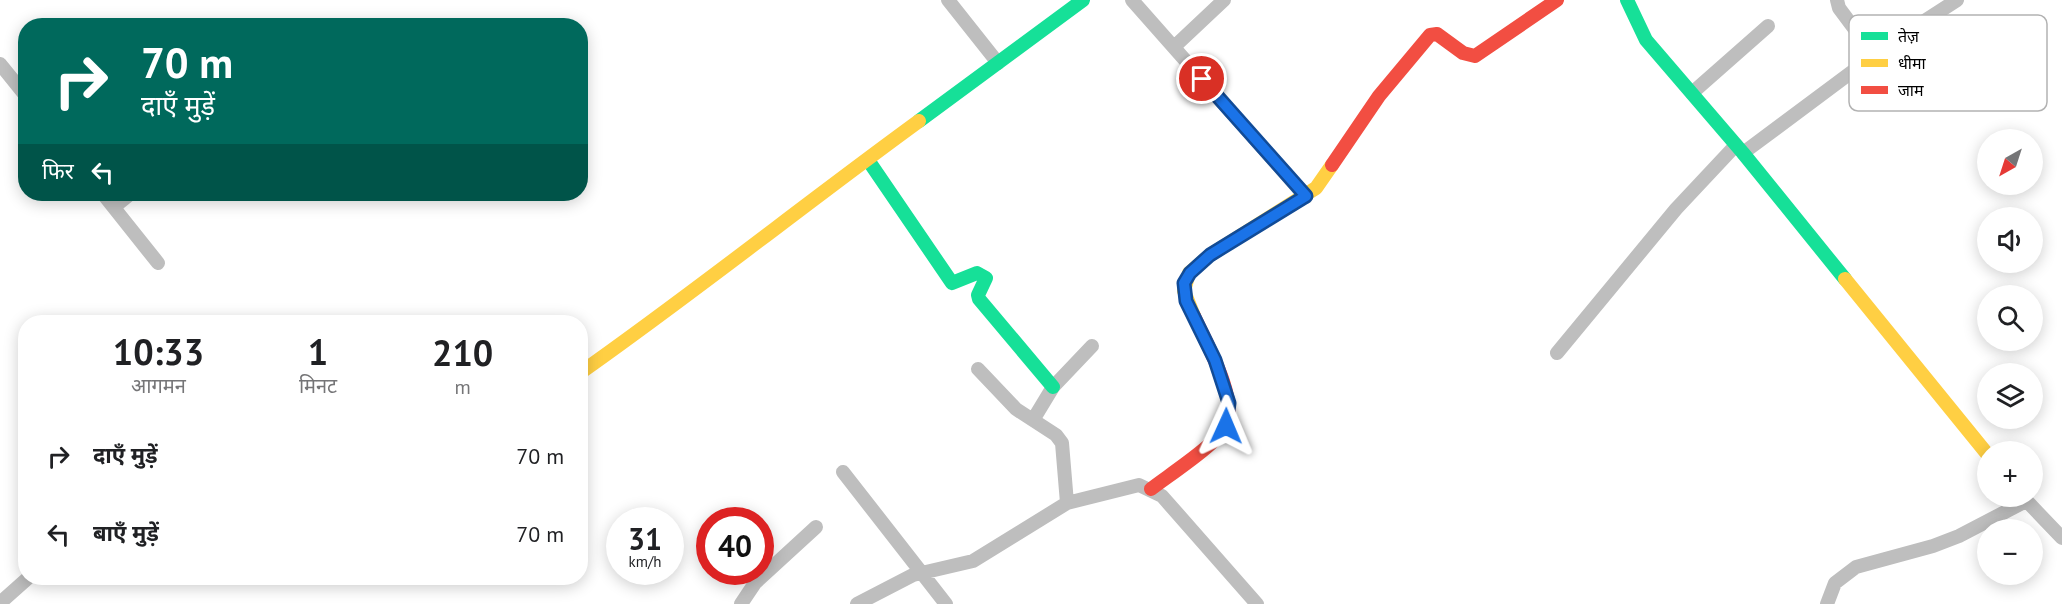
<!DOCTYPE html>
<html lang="hi">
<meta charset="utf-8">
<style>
body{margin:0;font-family:"PT Sans","Noto Sans Devanagari",sans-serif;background:#f6f6f6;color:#202124;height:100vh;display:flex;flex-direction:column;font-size:22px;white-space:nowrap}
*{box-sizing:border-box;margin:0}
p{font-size:20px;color:#757577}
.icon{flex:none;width:33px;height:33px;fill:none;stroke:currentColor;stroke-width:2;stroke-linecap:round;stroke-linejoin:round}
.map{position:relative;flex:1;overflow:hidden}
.sheet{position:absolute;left:18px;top:315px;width:570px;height:270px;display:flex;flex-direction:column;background:#fff;border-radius:24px;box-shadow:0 3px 15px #0003}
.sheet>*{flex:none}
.top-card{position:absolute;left:18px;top:18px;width:570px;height:183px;border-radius:24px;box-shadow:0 3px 15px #0003;background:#00695c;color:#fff;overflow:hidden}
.needle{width:39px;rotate:219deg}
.controls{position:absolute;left:1977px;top:129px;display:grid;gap:12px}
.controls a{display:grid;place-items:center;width:66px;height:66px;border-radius:50%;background:#fff;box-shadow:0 3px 15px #0003;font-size:30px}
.speed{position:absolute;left:606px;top:507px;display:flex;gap:12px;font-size:30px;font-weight:700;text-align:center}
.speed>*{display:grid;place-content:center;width:78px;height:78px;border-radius:50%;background:#fff;box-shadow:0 3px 15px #0003;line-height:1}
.speed small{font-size:15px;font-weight:400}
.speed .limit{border:9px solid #d22;background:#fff;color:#111}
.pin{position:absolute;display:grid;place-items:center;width:51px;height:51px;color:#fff;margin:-26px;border:3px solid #fff;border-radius:50%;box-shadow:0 2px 6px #0007}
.me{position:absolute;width:66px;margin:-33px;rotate:1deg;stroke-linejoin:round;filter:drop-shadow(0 0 4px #0008)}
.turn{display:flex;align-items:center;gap:21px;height:126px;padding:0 24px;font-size:27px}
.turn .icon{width:78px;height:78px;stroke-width:2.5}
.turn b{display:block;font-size:42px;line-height:51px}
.then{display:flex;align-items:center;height:57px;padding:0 24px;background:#0003;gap:12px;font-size:22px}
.eta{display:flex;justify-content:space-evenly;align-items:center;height:102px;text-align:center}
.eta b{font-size:36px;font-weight:600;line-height:42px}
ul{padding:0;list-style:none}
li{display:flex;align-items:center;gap:18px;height:78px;padding:0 24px}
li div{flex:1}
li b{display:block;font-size:22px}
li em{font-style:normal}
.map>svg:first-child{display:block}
</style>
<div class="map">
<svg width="2062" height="604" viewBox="0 0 2062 604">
<rect width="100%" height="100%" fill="#fff"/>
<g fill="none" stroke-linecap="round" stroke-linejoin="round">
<!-- street -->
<path stroke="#bebebe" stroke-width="14" d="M948,0L998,63
M1132,0L1306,197
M1837,0L1839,8L1874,55
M1174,47L1224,0
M0,64L26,96
M1692,93L1768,26
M1743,153L1892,42L1957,0
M103,194L158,263
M114,207L130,194
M1557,353L1676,209L1736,145
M978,369L1016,409L1056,435L1062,443L1067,503
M1033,420L1053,387L1092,346
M843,472L946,604
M2022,496L2062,538
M0,603L28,578
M741,604L755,583L816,527
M857,604L913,575L973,561L1067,503L1139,485L1162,496L1257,604
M1827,604L1835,583L1856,567L1933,546L1959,536L2026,501"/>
<!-- fast -->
<path stroke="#16e098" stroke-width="14" d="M1627,0L1646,40L1743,153L1845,279
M919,121L1083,0
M868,160L952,283L977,273L986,278L978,295L979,299L1053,387"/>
<!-- slow -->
<path stroke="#ffcf43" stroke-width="14" d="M1845,279L1988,455
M1194,316L1184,291L1189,273L1210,255L1316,188L1332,165
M580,373C695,292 805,204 919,121"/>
<!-- jam -->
<path stroke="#f24e42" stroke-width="14" d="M1332,165L1379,96L1430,35L1437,34L1463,53L1475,56L1557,0
M1151,489C1169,475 1217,444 1226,426C1239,399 1205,341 1194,316"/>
</g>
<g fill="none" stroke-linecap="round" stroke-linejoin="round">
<!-- route casing -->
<g stroke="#114b97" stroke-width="15">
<path id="route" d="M1202,79L1306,196L1210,255L1190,273L1184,283L1186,301L1215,360L1229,403L1226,426"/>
</g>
<!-- route -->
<use href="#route" stroke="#1a73e8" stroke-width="10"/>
</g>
<!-- legend -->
<rect x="1849" y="15" width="198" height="96" rx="9" fill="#fff" stroke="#b2b2b2" stroke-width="1.5"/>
<rect x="1861" y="32" width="27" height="8" fill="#16e098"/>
<rect x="1861" y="59" width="27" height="8" fill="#ffcf43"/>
<rect x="1861" y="86" width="27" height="8" fill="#f24e42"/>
<g font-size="16" fill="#000">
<text x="1898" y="42">तेज़</text>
<text x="1898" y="69">धीमा</text>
<text x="1898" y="96">जाम</text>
</g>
</svg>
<div class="controls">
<a><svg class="needle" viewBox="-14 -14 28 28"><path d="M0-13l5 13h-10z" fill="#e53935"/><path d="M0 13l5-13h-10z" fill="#757577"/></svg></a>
<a><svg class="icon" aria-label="sound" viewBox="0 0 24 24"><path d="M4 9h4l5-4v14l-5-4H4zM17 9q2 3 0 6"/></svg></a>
<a><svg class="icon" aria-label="search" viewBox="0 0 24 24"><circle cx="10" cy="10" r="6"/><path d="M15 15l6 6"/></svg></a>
<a><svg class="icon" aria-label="layers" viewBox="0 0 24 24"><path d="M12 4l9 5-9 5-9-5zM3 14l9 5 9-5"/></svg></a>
<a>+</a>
<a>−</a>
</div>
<div class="speed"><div>31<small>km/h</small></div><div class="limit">40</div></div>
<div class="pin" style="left:1202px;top:79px;background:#d93025"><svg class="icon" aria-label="arrive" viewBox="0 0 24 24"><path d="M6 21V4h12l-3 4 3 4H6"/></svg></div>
<svg class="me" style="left:1226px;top:426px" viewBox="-20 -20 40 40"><path d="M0-17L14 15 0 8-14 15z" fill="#1a73e8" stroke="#fff" stroke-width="4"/></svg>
<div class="top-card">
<div class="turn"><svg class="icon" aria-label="right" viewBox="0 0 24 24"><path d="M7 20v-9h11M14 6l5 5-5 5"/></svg><div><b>70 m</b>दाएँ मुड़ें</div></div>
<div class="then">फिर<svg class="icon" aria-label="left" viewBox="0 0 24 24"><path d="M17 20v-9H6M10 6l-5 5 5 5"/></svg></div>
</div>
<section class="sheet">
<div class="eta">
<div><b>10:33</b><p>आगमन</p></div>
<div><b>1</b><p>मिनट</p></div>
<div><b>210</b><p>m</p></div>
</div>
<ul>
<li><svg class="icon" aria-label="right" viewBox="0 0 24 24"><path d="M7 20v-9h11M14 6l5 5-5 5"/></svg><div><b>दाएँ मुड़ें</b></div><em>70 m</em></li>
<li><svg class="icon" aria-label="left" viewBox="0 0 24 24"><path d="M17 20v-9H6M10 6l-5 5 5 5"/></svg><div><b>बाएँ मुड़ें</b></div><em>70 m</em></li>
</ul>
</section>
</div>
